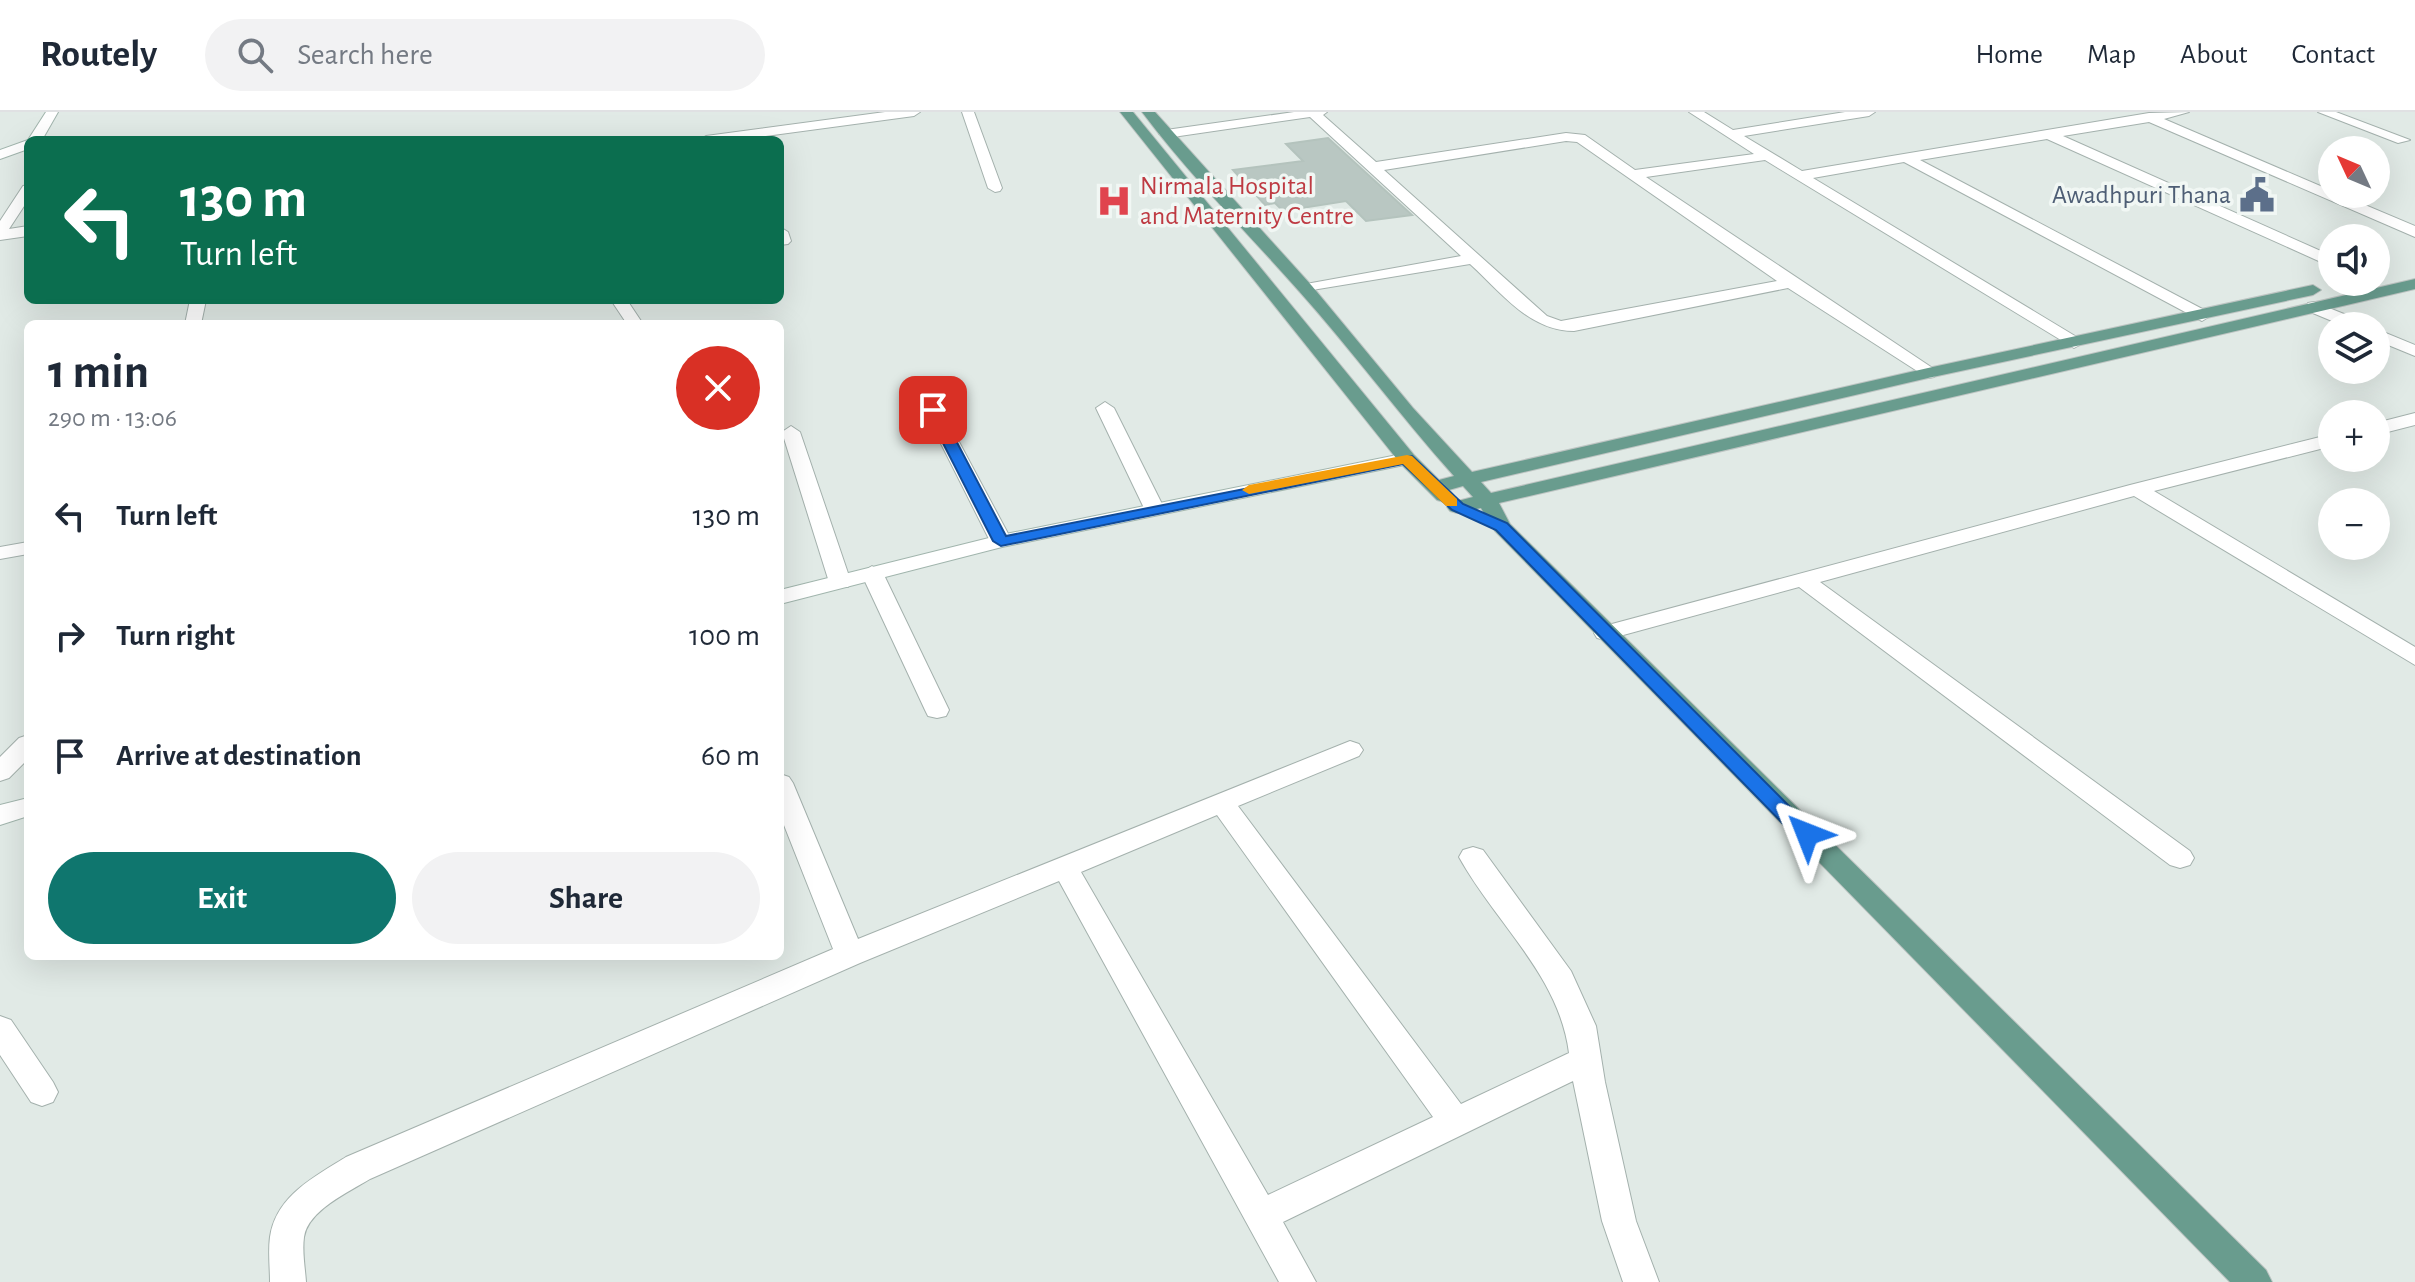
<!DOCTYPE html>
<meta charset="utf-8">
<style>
body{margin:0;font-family:"Alegreya Sans",sans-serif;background:#f2f2f3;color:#1f2937;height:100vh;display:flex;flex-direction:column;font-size:30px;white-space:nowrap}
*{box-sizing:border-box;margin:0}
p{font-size:26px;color:#747a83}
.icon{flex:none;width:44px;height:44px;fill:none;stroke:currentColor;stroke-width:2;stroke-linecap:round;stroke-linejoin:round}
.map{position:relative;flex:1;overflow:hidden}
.side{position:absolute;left:24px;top:208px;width:760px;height:640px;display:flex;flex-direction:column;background:#fff;border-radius:12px;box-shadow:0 8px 32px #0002}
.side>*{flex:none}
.top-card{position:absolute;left:24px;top:24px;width:760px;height:168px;border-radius:12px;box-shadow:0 8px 32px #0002;background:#0b6e4f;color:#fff;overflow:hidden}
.needle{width:52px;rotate:314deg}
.fabs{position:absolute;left:2318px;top:24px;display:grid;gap:16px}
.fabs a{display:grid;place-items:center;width:72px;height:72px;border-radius:50%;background:#fff;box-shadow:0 8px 32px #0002;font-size:40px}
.pin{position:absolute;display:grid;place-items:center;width:68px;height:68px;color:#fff;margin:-34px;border-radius:16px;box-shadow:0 4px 12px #0006}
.me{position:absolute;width:88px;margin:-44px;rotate:315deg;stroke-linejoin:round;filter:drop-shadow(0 0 6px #0008)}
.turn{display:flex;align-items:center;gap:28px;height:168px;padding:0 24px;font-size:36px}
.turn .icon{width:104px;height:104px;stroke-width:2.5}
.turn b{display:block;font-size:56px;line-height:68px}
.round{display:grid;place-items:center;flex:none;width:84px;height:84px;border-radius:42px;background:#f2f2f3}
.summary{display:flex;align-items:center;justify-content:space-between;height:136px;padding:0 24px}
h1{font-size:48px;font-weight:700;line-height:60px}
.action{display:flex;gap:16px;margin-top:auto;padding:16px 24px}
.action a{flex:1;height:92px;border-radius:48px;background:#0f766e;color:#fff;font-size:32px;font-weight:700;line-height:92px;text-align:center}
.action a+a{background:#f2f2f3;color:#1f2937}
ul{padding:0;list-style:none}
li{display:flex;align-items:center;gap:24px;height:120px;padding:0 24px}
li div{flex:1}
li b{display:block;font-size:30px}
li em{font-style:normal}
header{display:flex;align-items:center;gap:48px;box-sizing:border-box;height:112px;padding:0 40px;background:#fff;border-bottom:2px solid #e0e1e3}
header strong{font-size:38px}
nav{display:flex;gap:44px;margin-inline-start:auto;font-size:28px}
.search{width:560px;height:72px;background:#f2f2f3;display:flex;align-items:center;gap:20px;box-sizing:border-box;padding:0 28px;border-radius:44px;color:#747a83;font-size:30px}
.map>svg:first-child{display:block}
</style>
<header>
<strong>Routely</strong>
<div class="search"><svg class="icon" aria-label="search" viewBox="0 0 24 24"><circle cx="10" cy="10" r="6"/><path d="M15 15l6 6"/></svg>Search here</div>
<nav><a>Home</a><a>Map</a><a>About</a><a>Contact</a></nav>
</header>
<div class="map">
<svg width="2415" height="1170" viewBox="0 0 2415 1170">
<rect width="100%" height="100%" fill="#e1eae6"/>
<!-- building -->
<path fill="#b9c7c2" stroke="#b4c3bd" stroke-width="2" d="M1328,26L1412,103L1366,109L1346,89L1283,99L1275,91L1265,93L1233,58L1303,49L1286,32Z"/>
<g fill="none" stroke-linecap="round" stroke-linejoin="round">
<!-- street casing -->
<g stroke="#a4b1ad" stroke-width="2">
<path id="street" d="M885,0H920L914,4L736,28H699L706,24Z
M962,0H974L1002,76L1000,79L995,80L988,76Z
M1294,0H1327L1323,3L1376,50L1566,21L1585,23L1635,58L1754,42L1689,0H1704L1733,18L1845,0H1875L1869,4L1744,24L1802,59L2149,1L2189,0L2164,7L2332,79V82H2339L2415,114V125L2149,10L2063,24L2332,144V155L2047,27L1920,48L2208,200L2210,204L2202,209L1904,50L1813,66L2080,227L2083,231L2074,236L1765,48L1646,65L1934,257L1937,261L1934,265L1928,266L1788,176L1574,219C1529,219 1501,180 1470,152L1300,180L1298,177L1306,172L1461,144L1310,5L1166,26L1159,22L1166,18ZM1566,29L1577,30L1777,169L1561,209L1547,204L1384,58Z
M2318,0H2336L2410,28L2398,31Z
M28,73V88L9,117L28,114V124L0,128V109L23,74Z
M780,115L788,120L791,129L788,132L780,133Z
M190,188H206L201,212H185Z
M611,188H627L643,212H627Z
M2314,190L2364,210L2366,214H2344L2308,199L2306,195L2308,191Z
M2376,217L2415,233V244L2376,228Z
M1105,290L1114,296L1164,396L1161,400L1154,402L1144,396L1096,296Z
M933,292L942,298L1012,429L1008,433H994L990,429L924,298Z
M2415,301V313L2376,323V311Z
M791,314L800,320L851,470L848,475H832L829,470L782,320Z
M2332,322V334L2154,379L2415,535V553L2134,384L1820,470L2190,739L2194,746L2190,753L2180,756L2170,753L1799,475L1605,528L1597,526L1594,521L1597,516L2130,373Z
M28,430V442L0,447V435Z
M872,454L883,461L949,598L946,604L937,606L928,604L925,598L861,461Z
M28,623V647L9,666L0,669V645L19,626Z
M1350,629L1359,632L1363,638L1359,644L1238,694L1461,992L1569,941C1559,863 1496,812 1459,745L1463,738L1473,735L1483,738L1571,859L1596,914L1605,970L1636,1109L1659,1170H1623L1602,1109L1573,969L1283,1110L1316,1170H1279L1059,769L860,851L370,1067C349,1080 308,1098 304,1125C302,1140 305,1155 306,1170H270C270,1156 268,1140 270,1125C276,1084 314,1065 346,1045L833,837L780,703V662L789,665L793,671L858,827ZM1217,703L1433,1005L1268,1083L1081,760Z
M0,904L11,908L53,970L58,980L53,990L42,994L31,990L0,943Z"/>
</g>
<!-- secondary casing -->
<g stroke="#a1b5ad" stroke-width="2">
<path id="secondary" d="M46,0H58L42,28H28Z
M28,28V37L0,47V38Z
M1407,341L1417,347L1414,351L1002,435L780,492V478L1001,423Z
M28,686V704L0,713V693Z"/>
</g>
<!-- primary casing -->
<g stroke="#bdc4c2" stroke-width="2">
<path id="primary" d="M1120,0H1133L1414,343L1439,368L1454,364C1400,304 1352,238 1298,178C1246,119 1189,63 1142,0H1155L1312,174L1413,296L1472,360L1928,256L2313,173L2321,178L2313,183L1928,266L1481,370L1491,381L2415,167V177L1499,391L1510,412L2266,1158L2272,1170H2230L1495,419L1481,396L1457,401L1450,399L1447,395L1450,391L1473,385L1463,374L1449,378L1454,384L1444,390L1437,388L1400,351Z"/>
</g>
<!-- street -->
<use href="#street" fill="#fff" fill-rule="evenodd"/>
<!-- secondary -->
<use href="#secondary" fill="#fff" fill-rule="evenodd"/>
<!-- primary -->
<use href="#primary" fill="#699c8e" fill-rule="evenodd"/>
</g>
<!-- route -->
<path fill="#1a73e8" stroke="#114b97" stroke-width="2" d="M933,294L940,298L1006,424L1412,344L1463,392L1507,411L1817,722L1814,728H1799L1496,418L1452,398L1403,352L1001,434L993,429L926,298Z"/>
<!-- slow -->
<path fill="#f59e0b" d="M1407,343L1412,344L1457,387V394H1446L1403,352L1249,382L1242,378L1249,373Z"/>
<!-- icons -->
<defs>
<g id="civic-bare" transform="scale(2.76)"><path d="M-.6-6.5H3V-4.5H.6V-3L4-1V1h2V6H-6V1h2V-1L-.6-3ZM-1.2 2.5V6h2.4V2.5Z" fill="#5c6f8a" stroke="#f1f7f4" stroke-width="2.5" paint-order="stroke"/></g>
<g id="hospital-bare" transform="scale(2.76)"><path d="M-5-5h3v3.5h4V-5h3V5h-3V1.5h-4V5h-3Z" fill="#e0444e" stroke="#f1f7f4" stroke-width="2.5" paint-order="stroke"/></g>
</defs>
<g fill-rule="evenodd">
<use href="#civic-bare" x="2257" y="83"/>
<use href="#hospital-bare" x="1114" y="89"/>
</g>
<g text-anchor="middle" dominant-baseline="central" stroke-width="7" stroke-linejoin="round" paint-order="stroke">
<!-- far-health labels -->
<g font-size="26" fill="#be3a42" stroke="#f1f7f4" text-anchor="start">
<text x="1140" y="74">Nirmala Hospital<tspan x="1140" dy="30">and Maternity Centre</tspan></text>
</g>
<!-- far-service labels -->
<g font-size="26" fill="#4e5e75" stroke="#f1f7f4" text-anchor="end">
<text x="2231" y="83">Awadhpuri Thana</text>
</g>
</g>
</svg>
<div class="fabs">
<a><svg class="needle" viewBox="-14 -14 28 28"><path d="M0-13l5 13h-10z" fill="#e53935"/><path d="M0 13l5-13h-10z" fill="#747a83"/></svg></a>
<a><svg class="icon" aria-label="sound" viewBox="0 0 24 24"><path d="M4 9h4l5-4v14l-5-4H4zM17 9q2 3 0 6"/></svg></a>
<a><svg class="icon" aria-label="layers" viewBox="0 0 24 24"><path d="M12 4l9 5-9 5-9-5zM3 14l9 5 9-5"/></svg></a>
<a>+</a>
<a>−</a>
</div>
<div class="pin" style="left:933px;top:298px;background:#d93025"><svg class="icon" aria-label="arrive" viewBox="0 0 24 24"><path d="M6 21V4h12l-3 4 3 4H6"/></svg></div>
<svg class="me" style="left:1807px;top:722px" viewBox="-20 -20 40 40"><path d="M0-17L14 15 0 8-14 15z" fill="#1a73e8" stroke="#fff" stroke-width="4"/></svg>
<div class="top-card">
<div class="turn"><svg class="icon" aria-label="left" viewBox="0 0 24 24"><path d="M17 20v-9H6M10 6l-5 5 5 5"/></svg><div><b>130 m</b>Turn left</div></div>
</div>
<section class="side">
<div class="summary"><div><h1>1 min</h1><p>290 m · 13:06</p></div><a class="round" style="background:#d93025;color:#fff"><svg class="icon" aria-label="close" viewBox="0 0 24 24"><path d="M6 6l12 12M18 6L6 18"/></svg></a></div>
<ul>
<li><svg class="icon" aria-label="left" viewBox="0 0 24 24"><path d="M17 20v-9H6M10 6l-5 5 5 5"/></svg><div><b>Turn left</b></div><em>130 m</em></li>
<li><svg class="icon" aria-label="right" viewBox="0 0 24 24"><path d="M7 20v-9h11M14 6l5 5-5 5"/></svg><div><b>Turn right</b></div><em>100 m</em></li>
<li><svg class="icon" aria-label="arrive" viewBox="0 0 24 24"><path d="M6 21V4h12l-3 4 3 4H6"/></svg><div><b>Arrive at destination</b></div><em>60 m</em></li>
</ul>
<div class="action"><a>Exit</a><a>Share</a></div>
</section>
</div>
